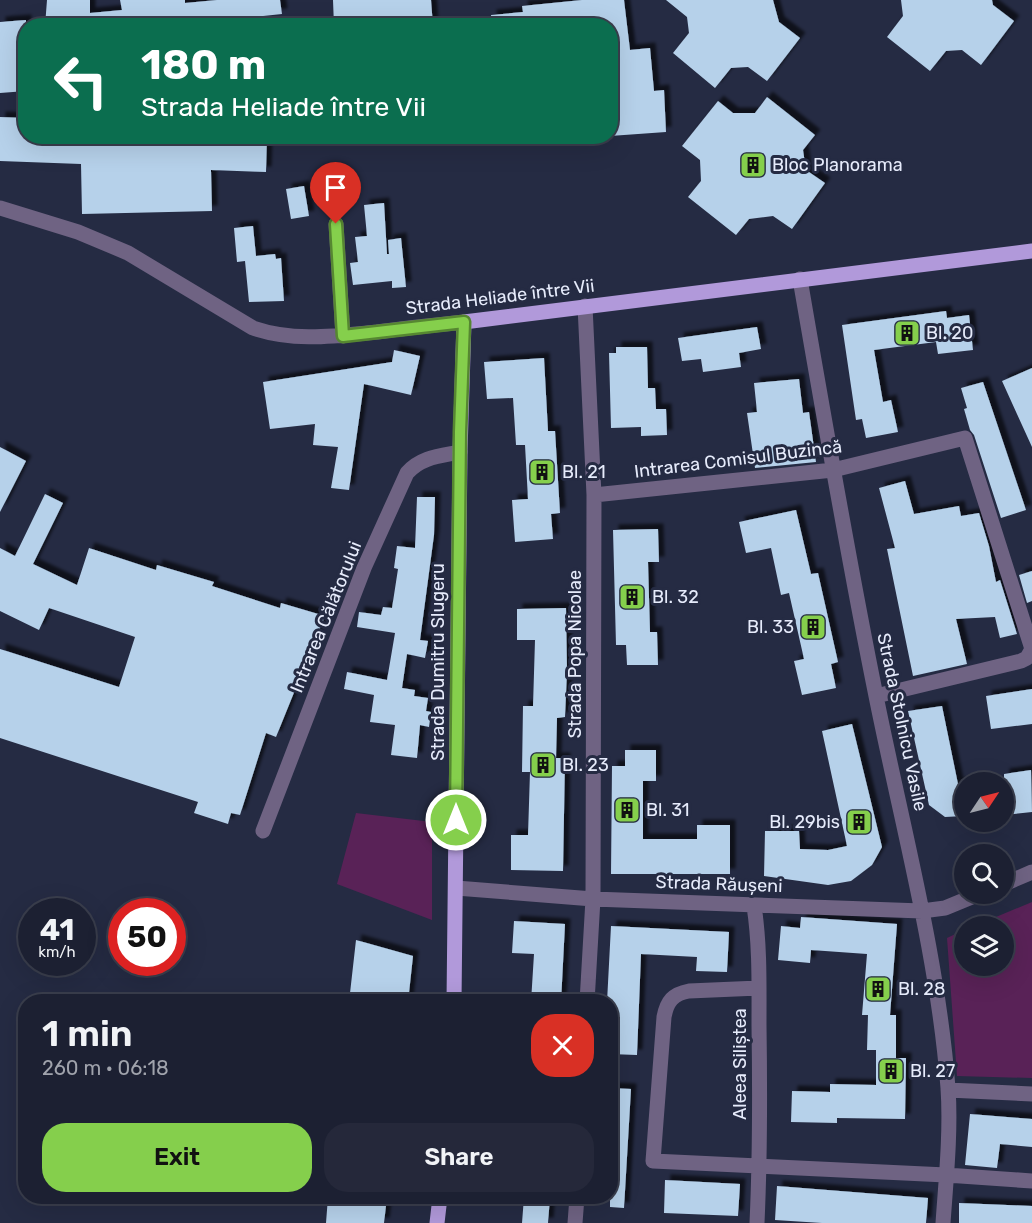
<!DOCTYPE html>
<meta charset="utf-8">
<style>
body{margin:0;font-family:Rubik,sans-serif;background:#25283a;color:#f1f3f6;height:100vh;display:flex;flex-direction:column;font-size:22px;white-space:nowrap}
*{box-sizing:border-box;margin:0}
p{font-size:20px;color:#a0a3ac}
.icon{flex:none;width:33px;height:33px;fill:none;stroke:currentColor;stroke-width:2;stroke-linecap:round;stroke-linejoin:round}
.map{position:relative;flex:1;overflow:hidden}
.side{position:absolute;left:18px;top:994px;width:600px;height:210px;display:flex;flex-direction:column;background:#1c2032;border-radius:24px;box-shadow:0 6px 24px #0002,0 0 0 2px #3a3e4d}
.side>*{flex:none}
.top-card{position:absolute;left:18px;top:18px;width:600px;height:126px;border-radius:24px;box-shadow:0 6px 24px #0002,0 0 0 2px #3a3e4d;background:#0b6e4f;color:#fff;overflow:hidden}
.needle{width:39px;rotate:55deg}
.fabs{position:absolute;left:954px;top:772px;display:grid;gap:12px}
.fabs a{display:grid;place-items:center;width:60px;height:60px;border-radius:50%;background:#1c2032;box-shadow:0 6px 24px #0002,0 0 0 2px #3a3e4d;font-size:30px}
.speed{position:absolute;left:18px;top:898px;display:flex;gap:12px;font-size:30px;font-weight:700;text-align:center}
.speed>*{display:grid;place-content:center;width:78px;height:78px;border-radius:50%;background:#1c2032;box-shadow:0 6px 24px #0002,0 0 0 2px #3a3e4d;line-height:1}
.speed small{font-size:15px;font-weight:400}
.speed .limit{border:9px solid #d22;background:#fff;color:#111}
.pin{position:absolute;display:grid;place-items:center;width:51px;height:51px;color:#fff;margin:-62px -26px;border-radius:50% 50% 50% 0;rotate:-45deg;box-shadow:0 0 6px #0007}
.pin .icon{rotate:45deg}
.me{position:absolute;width:66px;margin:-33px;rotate:0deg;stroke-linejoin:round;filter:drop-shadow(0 0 4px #0008)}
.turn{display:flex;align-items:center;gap:21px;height:126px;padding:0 24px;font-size:27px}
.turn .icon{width:78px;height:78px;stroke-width:2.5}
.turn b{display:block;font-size:42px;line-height:51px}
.round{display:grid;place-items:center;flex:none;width:63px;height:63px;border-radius:24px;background:#25283a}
.headline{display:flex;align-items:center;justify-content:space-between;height:102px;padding:0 24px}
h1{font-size:36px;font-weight:600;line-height:45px}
.cta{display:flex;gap:12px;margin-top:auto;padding:12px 24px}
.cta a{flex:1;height:69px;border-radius:24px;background:#85cf4c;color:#111;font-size:24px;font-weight:600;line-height:69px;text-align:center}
.cta a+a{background:#25283a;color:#f1f3f6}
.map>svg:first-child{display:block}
</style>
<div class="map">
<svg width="1032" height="1223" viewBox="0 0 1032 1223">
<defs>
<filter id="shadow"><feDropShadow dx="5.5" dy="-5.5" stdDeviation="1.5" flood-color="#0009"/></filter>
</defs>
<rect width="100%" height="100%" fill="#252b43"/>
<!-- green -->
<path fill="#592257" d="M356,813L432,822V920L337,884Z
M1032,902V1078L957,1076L947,938L964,930V966H1004V927H972Z"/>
<!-- building -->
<path fill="#b6d1ea" filter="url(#shadow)" d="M47,0H90V13L122,10L120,0H185V3L217,0H280L282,14L170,26H45Z
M333,0H431L433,26H334Z
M582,0H624L630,50L650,48L654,91L664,90L666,132L610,136V26H492L491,15L523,12L522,6Z
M666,0H773L779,22L800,38L767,81L748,67L731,68L715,88L673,53L689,33L687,17Z
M901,0H992L993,5L1014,21L981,65L962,50L946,51L930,71L887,37L903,16Z
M26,20V91L0,93V22Z
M767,97L815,135L803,150L806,170L825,183L792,229L773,216L749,219L736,235L688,197L701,181L700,160L682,146L718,101L733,113H755Z
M0,117L26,118V136H267L266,172L211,170L212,211L82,214L81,164L0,161Z
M304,186L309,216L291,219L286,189Z
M384,203L387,254H389L388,240L401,238L406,287L392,288V281L353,285L350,263L358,262L355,237L367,236L364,205Z
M253,226L256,256L275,254L276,259L281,258L284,301L249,302L245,261L237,262L234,228Z
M946,311L947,318L969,315L973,350L938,354L936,342L874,350L883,402L891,400L898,432L866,438L862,419L856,420L842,325Z
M757,327L761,349L739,353L741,367L703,372L701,359L682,361L678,338Z
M616,347H647L648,388H655L656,409H666L667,435L641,436V427L611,428L609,353H616Z
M394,350L420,356L411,395L364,384L349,490L331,488L338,447L313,445L315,424L270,429L263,382L392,362Z
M544,358L548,431H555L560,513L551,514L553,539L515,542L512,500L528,499L525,445H516L513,398L487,399L484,362Z
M1032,368V447L1002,381Z
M799,379L803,413L809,412L816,462L755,468L747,413L757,412L754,383Z
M983,382L1026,510L1001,518L974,435L970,430L964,409L967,408L961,388Z
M0,447L26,461L0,512Z
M905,481L914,514L959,506L961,516L979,513L989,546L996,582L1000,580L1017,634L1000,638L995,617L956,619L967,664L913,676L887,549L895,548L879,488Z
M45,494L63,503L33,564L77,585L89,548L156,570L157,565L214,582L212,586L280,608L281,603L325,616L276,737L266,733L240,815L231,813L228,824L194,813L198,802L0,738V649L119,687L135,637L49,608L39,630L0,611V548L15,556Z
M417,497H435L434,535L420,640L428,641L425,658L407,654L402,688L415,690L414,696L428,698L426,711L431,712L429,727L420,725L417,758L391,755L395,725L370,722L374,695L344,689L347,672L387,680L395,633L357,627L359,612L381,615L383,607L392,608L398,569L394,568L397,546L415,548Z
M796,510L811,574L818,573L838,662L831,664L836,688L802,695L794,661L804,659L789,593L781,595L771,548L746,553L739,522Z
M658,529L659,562H648L650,632H657L658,665H627L626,645H616L613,530Z
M1032,571V601L1027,603L1019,575Z
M566,608L567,671L565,717L557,718L556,758H565L563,871L511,870V835H528L530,772H522L523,706H533L535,640H517V609Z
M1032,689V724L991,729L986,696Z
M942,706L958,784L964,783V816L945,817L929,805L908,711Z
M852,724L882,847L872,865L851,881L828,885L764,876L765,831H799L800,849L828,850L847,846L822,731Z
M625,750H656V781H643V839H697V825H730V874H611L612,766H625Z
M1031,770L1032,812L1004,815V774Z
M801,917L897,924L890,1015H896V1058H906L905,1119L837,1118V1123L791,1122L792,1091L830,1092V1084L876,1085V1050H867L868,1015H862L867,954L811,950L810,963L778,960L781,926L800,928Z
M514,921L565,924L561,1002H531L534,954L512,953Z
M611,926L729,932L727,972L696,971L697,957L641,954L637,1055L610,1054V1002H607Z
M356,940L413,956L408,1002H349Z
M610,1088L631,1089L624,1208L610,1207Z
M970,1114L1032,1119V1147L1000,1144L997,1168L965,1165Z
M665,1180L740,1184L738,1216L664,1213Z
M777,1186L928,1198L926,1223H822L775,1220Z
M328,1197H387L384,1223H326Z
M524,1197H550L548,1223H522Z
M959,1203L1032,1206V1223H959Z"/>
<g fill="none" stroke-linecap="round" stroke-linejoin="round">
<!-- minor -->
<path stroke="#6f6383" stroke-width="15" d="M0,208L78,232L128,253L253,328C294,342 335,336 377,332C406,328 435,325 464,322
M336,224L343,336
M800,279C824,418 848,558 876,696C902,826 938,956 948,1088C951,1131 946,1180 943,1223
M585,306L594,495L593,899L587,1002
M594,495L833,470L965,438L1032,649L1027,658L1021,661L876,696
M263,831L364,568L407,473C421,457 440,456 460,452
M1004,884L1032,872
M456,888L593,899L922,911L945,908L979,894
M754,906C760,945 759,985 759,1025C760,1091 760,1157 757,1223
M759,988L689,991C673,994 667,1001 664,1017L653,1161L946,1175L1032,1181
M948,1090L1032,1094
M575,1223L577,1197"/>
<!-- major -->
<path stroke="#b199da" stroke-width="15" d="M454,1002L460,452L464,322L1032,251
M437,1223L440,1197"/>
</g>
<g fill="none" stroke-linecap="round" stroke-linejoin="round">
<!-- route casing -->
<g stroke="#568731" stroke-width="15">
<path id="route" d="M336,224L343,336L464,322L460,432L456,820"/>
</g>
<!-- route -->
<use href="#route" stroke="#85cf4c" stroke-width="10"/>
</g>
<!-- icons -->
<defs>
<g id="building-square" transform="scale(1.35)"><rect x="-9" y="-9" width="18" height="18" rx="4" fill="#85cf4c" stroke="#252b43"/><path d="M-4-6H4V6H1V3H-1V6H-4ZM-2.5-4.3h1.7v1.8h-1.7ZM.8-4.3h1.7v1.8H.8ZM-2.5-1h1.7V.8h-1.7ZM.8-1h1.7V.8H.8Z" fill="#111"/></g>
</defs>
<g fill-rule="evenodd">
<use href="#building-square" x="753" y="165"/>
<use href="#building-square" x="907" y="333"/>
<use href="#building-square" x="542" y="472"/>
<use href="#building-square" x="632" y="597"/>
<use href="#building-square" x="813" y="627"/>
<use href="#building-square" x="543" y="765"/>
<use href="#building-square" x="627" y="810"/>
<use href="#building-square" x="859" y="822"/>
<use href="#building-square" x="878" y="989"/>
<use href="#building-square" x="891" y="1071"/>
</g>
<g text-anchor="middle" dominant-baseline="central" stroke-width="6" stroke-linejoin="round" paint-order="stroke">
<!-- poi labels -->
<g font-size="18" fill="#e6ebfb" stroke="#252b43" text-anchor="start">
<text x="772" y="165">Bloc Planorama</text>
<text x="926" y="333">Bl. 20</text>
<text x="562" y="472">Bl. 21</text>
<text x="652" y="597">Bl. 32</text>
<text x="794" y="627" text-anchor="end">Bl. 33</text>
<text x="562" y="765">Bl. 23</text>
<text x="646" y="810">Bl. 31</text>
<text x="840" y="822" text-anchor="end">Bl. 29bis</text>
<text x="898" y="989">Bl. 28</text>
<text x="910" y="1071">Bl. 27</text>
</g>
<!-- street labels -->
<g font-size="18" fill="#e6ebfb" stroke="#252b43">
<text transform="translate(500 297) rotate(-7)">Strada Heliade între Vii</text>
<text transform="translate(738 459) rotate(-7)">Intrarea Comisul Buzincă</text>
<text transform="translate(326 617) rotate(-68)">Intrarea Călătorului</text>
<text transform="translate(575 654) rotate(-90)">Strada Popa Nicolae</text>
<text transform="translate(438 662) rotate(-90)">Strada Dumitru Slugeru</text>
<text transform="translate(902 722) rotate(78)">Strada Stolnicu Vasile</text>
<text transform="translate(719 884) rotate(2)">Strada Răușeni</text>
<text transform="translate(740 1064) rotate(-90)">Aleea Siliștea</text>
</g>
</g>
</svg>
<div class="fabs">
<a><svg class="needle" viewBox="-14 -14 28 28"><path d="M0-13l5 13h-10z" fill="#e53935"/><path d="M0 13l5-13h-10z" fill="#a0a3ac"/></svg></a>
<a><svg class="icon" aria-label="search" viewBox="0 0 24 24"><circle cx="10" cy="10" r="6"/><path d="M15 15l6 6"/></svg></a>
<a><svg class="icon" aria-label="layers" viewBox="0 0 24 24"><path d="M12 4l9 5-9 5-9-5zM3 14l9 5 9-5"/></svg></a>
</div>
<div class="speed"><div>41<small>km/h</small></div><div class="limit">50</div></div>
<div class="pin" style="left:336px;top:224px;background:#d93025"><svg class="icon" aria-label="arrive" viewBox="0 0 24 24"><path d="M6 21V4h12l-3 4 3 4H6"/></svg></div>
<svg class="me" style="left:456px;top:820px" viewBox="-20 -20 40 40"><circle r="17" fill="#85cf4c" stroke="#fff" stroke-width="3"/><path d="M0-11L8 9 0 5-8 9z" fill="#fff"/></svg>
<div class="top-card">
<div class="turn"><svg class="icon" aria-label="left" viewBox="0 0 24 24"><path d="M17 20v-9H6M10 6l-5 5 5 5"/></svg><div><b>180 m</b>Strada Heliade între Vii</div></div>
</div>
<section class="side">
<div class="headline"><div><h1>1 min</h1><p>260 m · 06:18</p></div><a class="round" style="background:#d93025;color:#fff"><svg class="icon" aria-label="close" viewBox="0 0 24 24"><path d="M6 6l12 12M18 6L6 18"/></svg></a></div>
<div class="cta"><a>Exit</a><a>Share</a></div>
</section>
</div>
